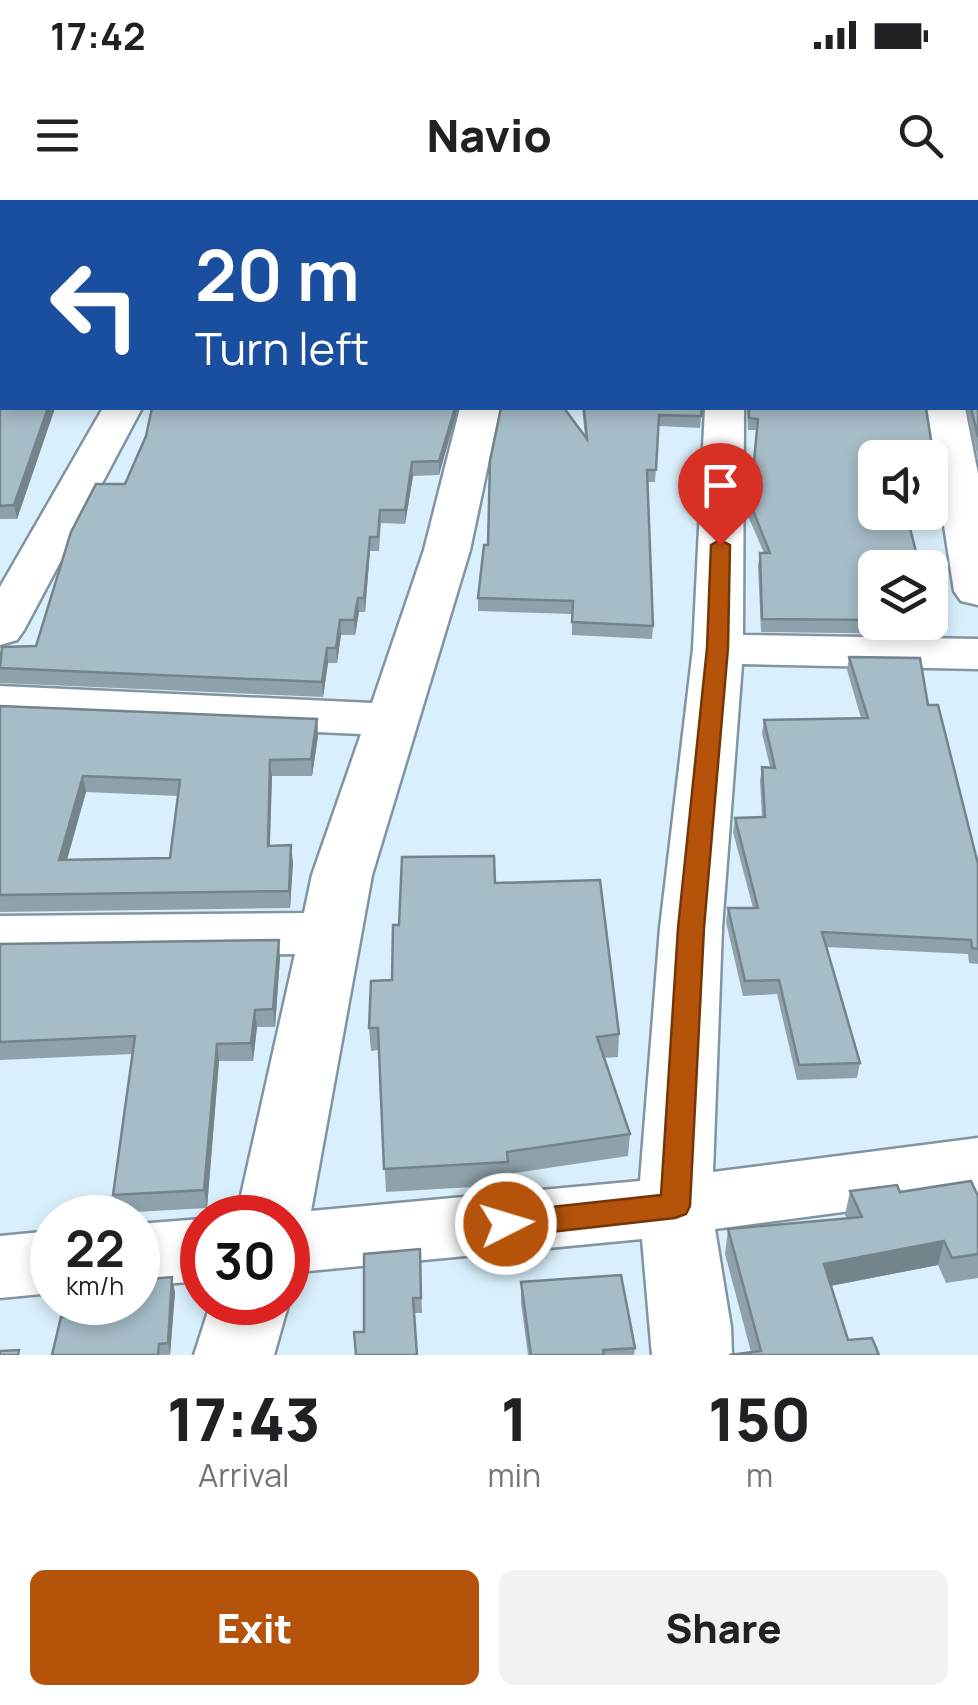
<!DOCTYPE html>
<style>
body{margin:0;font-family:Manrope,sans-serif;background:#f2f2f2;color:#202124;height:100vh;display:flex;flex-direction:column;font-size:38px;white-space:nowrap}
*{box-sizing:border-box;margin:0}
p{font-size:32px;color:#757577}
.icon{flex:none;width:55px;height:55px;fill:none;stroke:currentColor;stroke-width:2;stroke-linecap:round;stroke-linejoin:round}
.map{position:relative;height:1155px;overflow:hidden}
.panel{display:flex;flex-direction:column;background:#fff;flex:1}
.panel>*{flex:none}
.guide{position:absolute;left:0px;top:0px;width:980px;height:210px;box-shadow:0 5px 15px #0003;background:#1a4fa0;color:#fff;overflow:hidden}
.controls{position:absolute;left:858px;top:240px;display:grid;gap:20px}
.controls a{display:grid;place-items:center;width:90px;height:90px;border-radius:15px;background:#fff;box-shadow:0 5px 15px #0003;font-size:50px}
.speed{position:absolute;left:30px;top:995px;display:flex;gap:20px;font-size:50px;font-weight:700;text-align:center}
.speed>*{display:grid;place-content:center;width:130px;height:130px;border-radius:50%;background:#fff;box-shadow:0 5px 15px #0003;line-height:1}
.speed small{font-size:25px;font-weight:400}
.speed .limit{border:15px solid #d22;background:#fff;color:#111}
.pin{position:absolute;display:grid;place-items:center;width:85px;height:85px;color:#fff;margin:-102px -42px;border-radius:50% 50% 50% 0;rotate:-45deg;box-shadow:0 0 10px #0007}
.pin .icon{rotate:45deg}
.me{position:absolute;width:110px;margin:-55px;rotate:85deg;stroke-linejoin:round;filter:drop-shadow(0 0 8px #0008)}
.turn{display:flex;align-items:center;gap:35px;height:210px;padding:0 30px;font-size:45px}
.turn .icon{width:130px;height:130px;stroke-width:2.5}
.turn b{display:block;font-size:70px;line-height:85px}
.eta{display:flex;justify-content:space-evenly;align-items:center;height:170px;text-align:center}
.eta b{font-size:60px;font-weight:800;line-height:70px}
.action{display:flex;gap:20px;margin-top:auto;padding:20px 30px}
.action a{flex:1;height:115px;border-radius:15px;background:#b45309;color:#fff;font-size:40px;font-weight:800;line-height:115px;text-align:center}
.action a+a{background:#f2f2f2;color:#202124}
.status{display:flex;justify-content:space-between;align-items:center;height:70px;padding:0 50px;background:#fff;direction:ltr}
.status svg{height:28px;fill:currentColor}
header{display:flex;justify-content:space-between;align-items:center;height:130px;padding:0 30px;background:#fff;font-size:45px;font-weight:800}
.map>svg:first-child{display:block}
</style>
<div class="status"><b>17:42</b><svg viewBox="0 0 49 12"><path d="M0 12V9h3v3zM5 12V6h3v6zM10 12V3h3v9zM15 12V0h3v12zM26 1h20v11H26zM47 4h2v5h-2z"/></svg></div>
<header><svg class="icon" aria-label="menu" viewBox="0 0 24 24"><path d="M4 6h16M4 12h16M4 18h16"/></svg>Navio<svg class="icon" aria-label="search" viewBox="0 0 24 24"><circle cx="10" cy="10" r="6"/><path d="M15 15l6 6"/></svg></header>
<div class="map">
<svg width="978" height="1155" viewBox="0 0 978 1155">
<rect width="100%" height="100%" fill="#d9f0fc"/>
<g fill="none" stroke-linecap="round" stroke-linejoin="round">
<!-- minor casing -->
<g stroke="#8095a1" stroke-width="5">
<path id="minor" d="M869,0H941L868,2Z
M103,208H142L24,430L17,440L0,445V387Z
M460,208H500L470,350L372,675L311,1011L640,981L660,728L693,449L705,208H744L743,435L978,439V469L742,464L722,728L713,972L978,938V994L715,1029L731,1127L732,1155H652L642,1039L288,1073V1018H236L295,754L0,758V716L304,713L312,675L361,534L0,518V486L372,503L424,350Z
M926,208H965L978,274V405L961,401L954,391Z
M202,1019V1081L138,1086V1024Z
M52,1031V1093L0,1098V1036Z
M288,1100L289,1102L274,1155H194L211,1102Z"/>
</g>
<!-- minor -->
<use href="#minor" fill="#fff" fill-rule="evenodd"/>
</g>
<!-- wall -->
<path fill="#8fa2ab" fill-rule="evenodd" d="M0,24L2,208H55L17,319H0Z
M978,187V258L966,208H978Z
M152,208H458L439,275L413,276L405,324L381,323L379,351H370L365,412H359L355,435H341L337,463H328L323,497L0,483V452L36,446L125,284L146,236Z
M582,208H702L700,228L659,226L655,282H648L653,426L652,439L572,435V414L478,411V398L488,345L585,236Z
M747,208H926L940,297L938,309H930V258H875V422H913L911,434L761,432L758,366L760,353H764L748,316L757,230H748Z
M849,457L928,505L978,664V764L969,763L968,754L826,747L860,863L857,878L797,880L777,794L743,796L726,722L728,708H753L733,632L735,618L762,617L760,581L762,567H770L762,533L764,520L861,518L847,470Z
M0,506L317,519L318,536L312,576H272L270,646L293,662L290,708L0,712ZM86,592L178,596L170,658L67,660Z
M495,683L619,834L618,857L604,858L630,934L628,956L508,974V985L386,992L379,850L371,851L369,828L392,780L399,725Z
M0,744L280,758L275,827H257L253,861H219L207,1008L117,1013L113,995L133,854L0,860Z
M850,991L978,996V1078L946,1083L938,1065L831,1086L848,1140L751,1152L725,1054L728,1029L847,1019L845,1015Z
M420,1049L422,1113H414L364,1132Z
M521,1082L635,1148L634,1155H528L521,1103Z
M175,1092L170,1155H52L120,1116Z"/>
<!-- shaded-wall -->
<path fill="#74848b" d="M48,208H55L17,319L14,305Z
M455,208H458L439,275V261Z
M412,262L413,276L405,324V310Z
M370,337V351L365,412L364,398Z
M358,398L359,412L355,435L354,420Z
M340,420L341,435L337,463L336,448Z
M327,448L328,463L323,497L322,482Z
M317,519L318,536L312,576L311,559Z
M270,560L272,576L269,663L268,646Z
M83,576L86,592L62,677L59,660Z
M291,645L293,662L290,708L289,691Z
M279,740L280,758L275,827L273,809Z
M255,810L257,827L253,861L251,843Z
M217,844L219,861L207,1008L204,990Z
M944,1041L938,1065L819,1088L824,1064Z
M172,1077L175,1092L170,1155L168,1143Z"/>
<!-- building -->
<path fill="#a6bcc7" stroke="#74848b" stroke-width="2.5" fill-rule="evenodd" d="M0,0H166L165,2L2,3Z
M248,0H404V2H248Z
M712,0H867L874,2H713Z
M928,0H978V155V2H930Z
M2,23V208H48L14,305L0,306V24Z
M978,187V237L971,208H978Z
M152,208H455L439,261L412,262L405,310H380L378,337H370L364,398H358L354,420H340L336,448H327L322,482L0,468L2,447L36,446L71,332L96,284H125L146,236Z
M501,208H564L587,239L584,208H702L701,216L659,215L656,270H647L653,426L572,422L573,401L478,398L484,345H488L490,261Z
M749,208H926L940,297H930V258H875V312H906L920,368H875V420L762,419L760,353H770L750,303L758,219L749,218Z
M849,457L920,458L928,505H938L978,664V749L972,748L971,740L822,732L860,863L799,865L779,780L745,781L728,708H758L735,618L765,617L762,567L775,568L764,520L868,518Z
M0,506L317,519L311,559L270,560L268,646L291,645L289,691L0,695ZM83,576L180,580L170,658L59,660Z
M494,656L495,683L600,680L619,834L597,837L630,934L507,952L508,962L384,969L378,828H369L371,781L392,780L393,725H399L402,657Z
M279,740L273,809L255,810L251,843L217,844L204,990L113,995L135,836L0,842V744Z
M971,981L978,996V1054L952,1058L944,1041L824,1064L848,1140L872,1138L879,1155H729L761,1151L728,1029L862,1017L850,991L897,985L900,992Z
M420,1049L421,1098H413L417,1155H356L354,1132H364V1054Z
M621,1075L635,1148L603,1150L604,1155H531L521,1082Z
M172,1077L168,1143L159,1144L158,1155H52L61,1117L120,1116L121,1102H138V1080Z
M19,1150L18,1155H0V1151Z"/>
<!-- route -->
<path fill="#b45309" stroke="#753606" stroke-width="2.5" d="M720,340L730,345L728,448L704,728L690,1006L686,1014L675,1018L506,1037L495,1033L491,1024L495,1016L506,1012L661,995L678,728L707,448L711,345Z"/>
</svg>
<div class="controls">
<a><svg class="icon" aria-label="sound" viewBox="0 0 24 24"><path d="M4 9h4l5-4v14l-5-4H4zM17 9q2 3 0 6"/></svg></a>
<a><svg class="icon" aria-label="layers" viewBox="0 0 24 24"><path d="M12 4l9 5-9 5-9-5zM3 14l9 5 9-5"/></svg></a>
</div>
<div class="speed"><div>22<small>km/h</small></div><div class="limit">30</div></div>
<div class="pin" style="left:720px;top:345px;background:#d93025"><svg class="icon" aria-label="arrive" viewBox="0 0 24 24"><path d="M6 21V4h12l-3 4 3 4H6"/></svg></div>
<svg class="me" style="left:506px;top:1024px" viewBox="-20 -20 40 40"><circle r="17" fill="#b45309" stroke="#fff" stroke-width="3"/><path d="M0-11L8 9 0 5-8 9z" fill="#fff"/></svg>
<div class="guide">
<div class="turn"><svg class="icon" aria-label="left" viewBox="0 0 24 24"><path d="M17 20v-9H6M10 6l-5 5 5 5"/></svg><div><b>20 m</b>Turn left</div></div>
</div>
</div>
<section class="panel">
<div class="eta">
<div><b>17:43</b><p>Arrival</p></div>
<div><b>1</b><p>min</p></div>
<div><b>150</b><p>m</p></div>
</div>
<div class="action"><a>Exit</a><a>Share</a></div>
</section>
